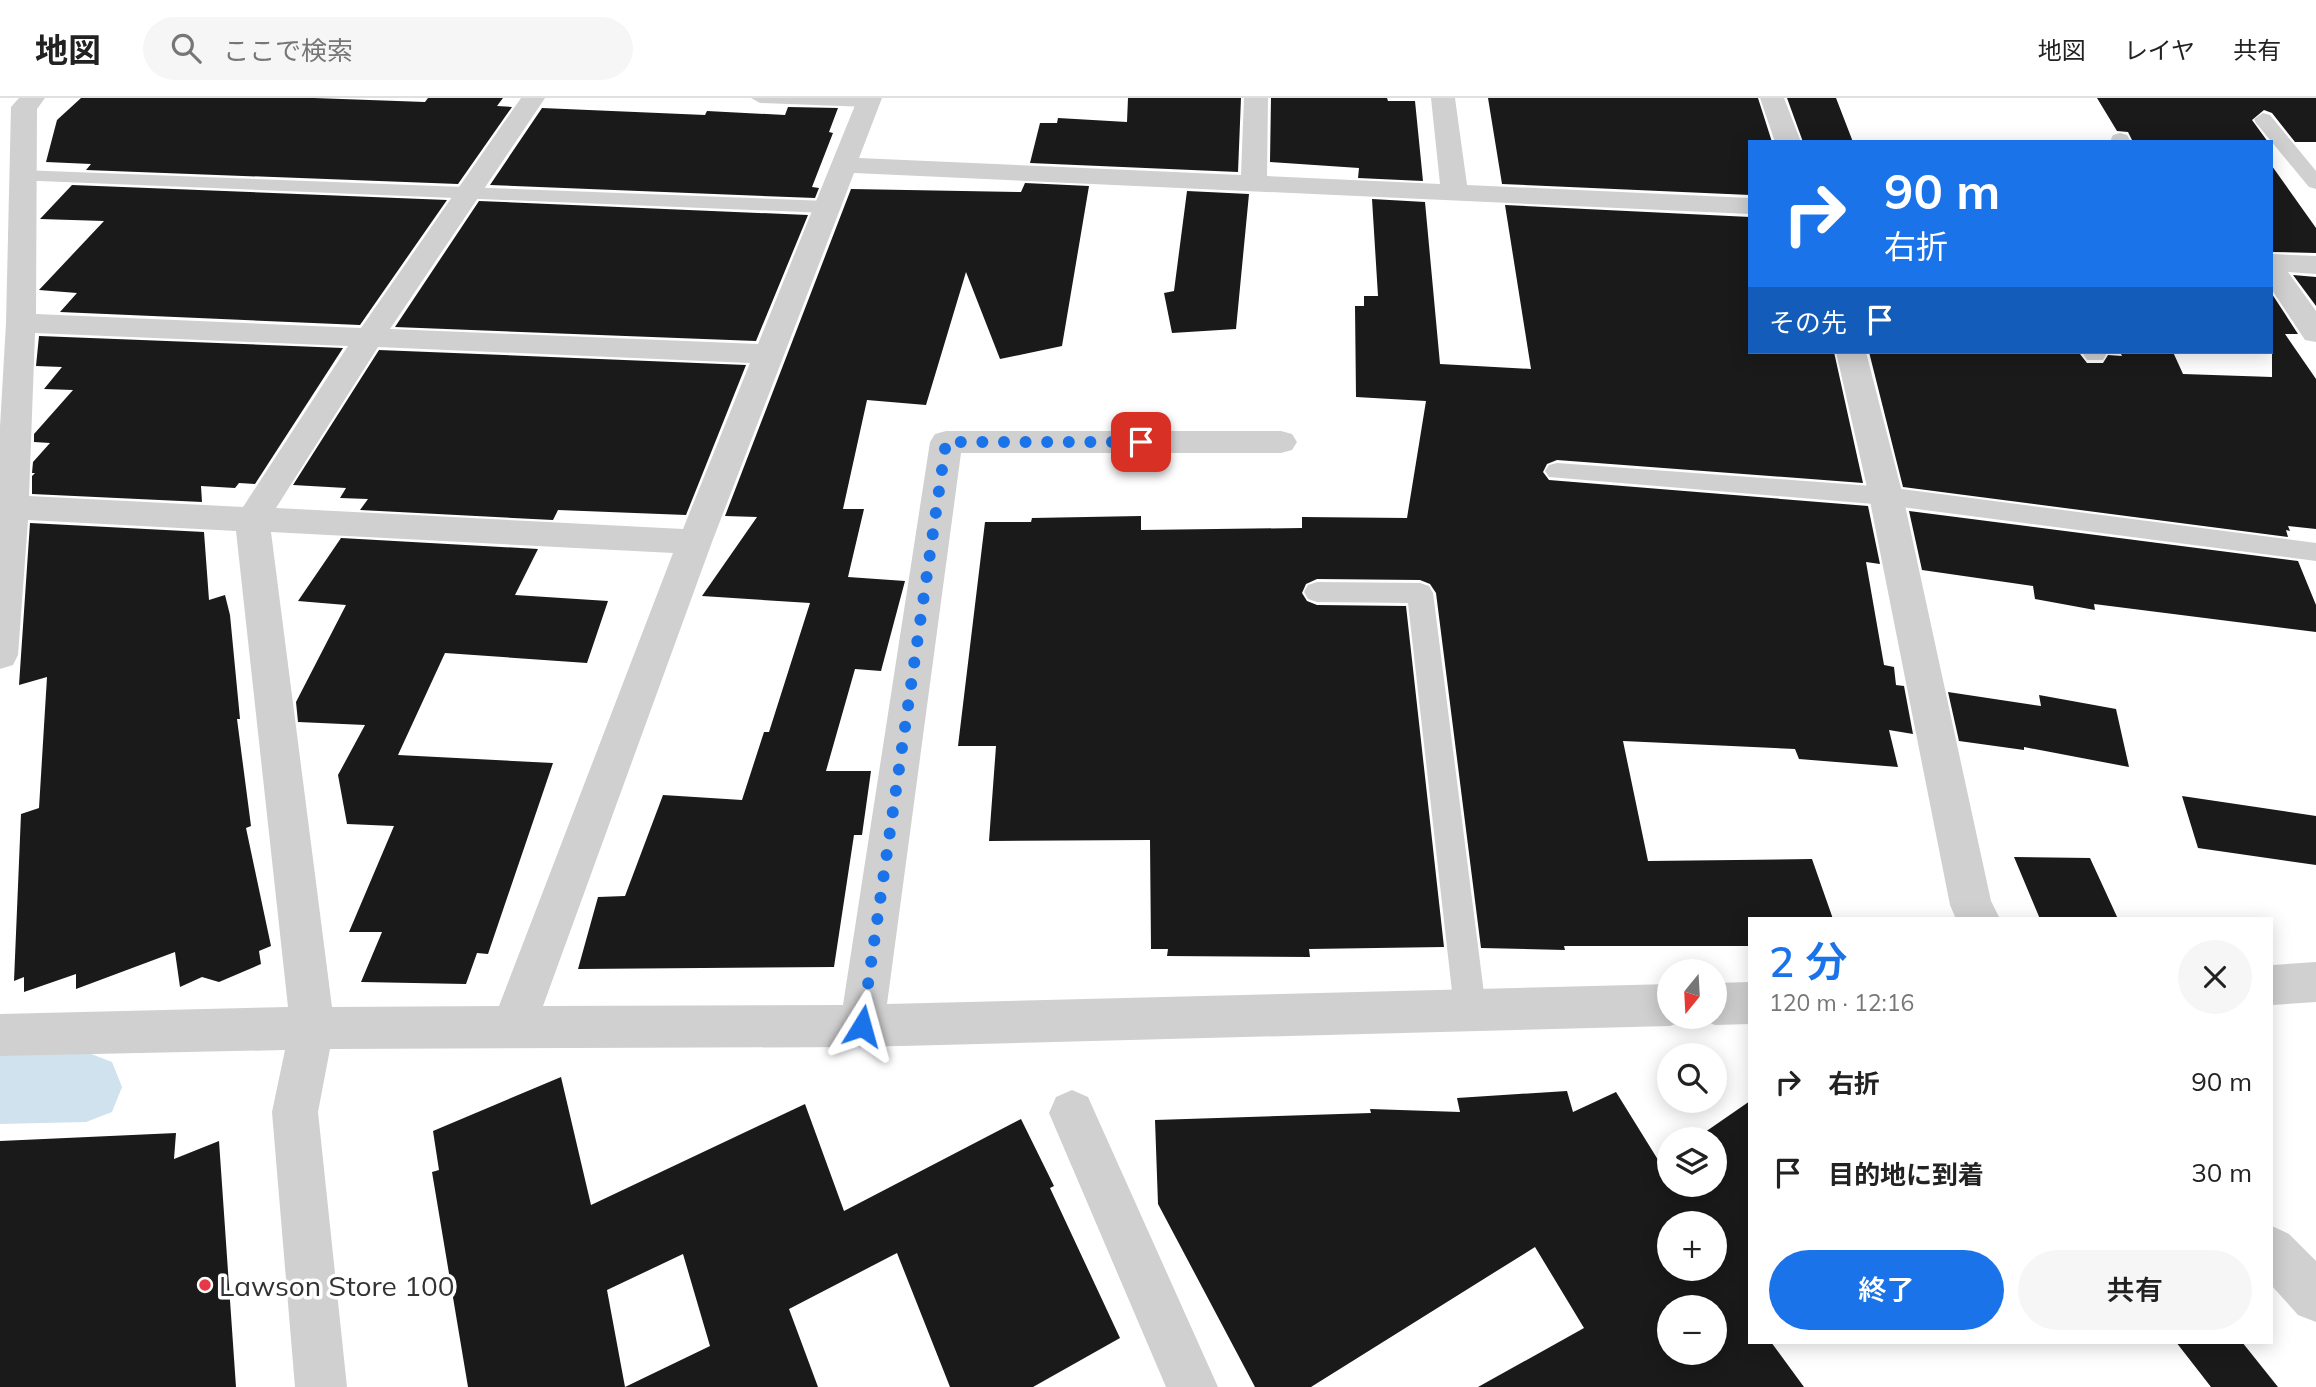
<!DOCTYPE html>
<html lang="ja">
<meta charset="utf-8">
<style>
body{margin:0;font-family:Mulish,"Noto Sans JP",sans-serif;background:#f6f6f6;color:#222;height:100vh;display:flex;flex-direction:column;font-size:26px;white-space:nowrap}
*{box-sizing:border-box;margin:0}
p{font-size:23px;color:#767676}
.icon{flex:none;width:38px;height:38px;fill:none;stroke:currentColor;stroke-width:2;stroke-linecap:round;stroke-linejoin:round}
.map{position:relative;flex:1;overflow:hidden}
.details{position:absolute;left:1748px;top:819px;width:525px;height:427px;display:flex;flex-direction:column;background:#fff;border-radius:0px;box-shadow:0 4px 18px #0003}
.details>*{flex:none}
.guide{position:absolute;left:1748px;top:42px;width:525px;height:214px;border-radius:0px;box-shadow:0 4px 18px #0003;background:#1a73e8;color:#fff;overflow:hidden}
.needle{width:46px;rotate:198deg}
.fabs{position:absolute;left:1657px;top:861px;display:grid;gap:14px}
.fabs a{display:grid;place-items:center;width:70px;height:70px;border-radius:50%;background:#fff;box-shadow:0 4px 18px #0003;font-size:35px}
.pin{position:absolute;display:grid;place-items:center;width:60px;height:60px;color:#fff;margin:-30px;border-radius:14px;box-shadow:0 4px 10px #0006}
.me{position:absolute;width:77px;margin:-38px;rotate:8deg;stroke-linejoin:round;filter:drop-shadow(0 0 5px #0008)}
.turn{display:flex;align-items:center;gap:24px;height:147px;padding:0 21px;font-size:32px}
.turn .icon{width:91px;height:91px;stroke-width:2.5}
.turn b{display:block;font-size:49px;line-height:60px}
.then{display:flex;align-items:center;height:66px;padding:0 21px;background:#0003;gap:14px;font-size:26px}
.round{display:grid;place-items:center;flex:none;width:74px;height:74px;border-radius:37px;background:#f6f6f6}
.summary{display:flex;align-items:center;justify-content:space-between;height:119px;padding:0 21px}
h1{font-size:42px;font-weight:600;line-height:52px;color:#1a73e8}
.primary-button{display:flex;gap:14px;margin-top:auto;padding:14px 21px}
.primary-button a{flex:1;height:80px;border-radius:42px;background:#1a73e8;color:#fff;font-size:28px;font-weight:600;line-height:80px;text-align:center}
.primary-button a+a{background:#f6f6f6;color:#222}
ul{padding:0;list-style:none}
li{display:flex;align-items:center;gap:21px;height:91px;padding:0 21px}
li div{flex:1}
li b{display:block;font-size:26px}
li em{font-style:normal}
header{display:flex;align-items:center;gap:42px;box-sizing:border-box;height:98px;padding:0 35px;background:#fff;border-bottom:2px solid #e0e0e0}
header strong{font-size:33px}
nav{display:flex;gap:38px;margin-inline-start:auto;font-size:24px}
.search{width:490px;height:63px;background:#f6f6f6;display:flex;align-items:center;gap:18px;box-sizing:border-box;padding:0 24px;border-radius:38px;color:#767676;font-size:26px}
.map>svg:first-child{display:block}
</style>
<header>
<strong>地図</strong>
<div class="search"><svg class="icon" aria-label="search" viewBox="0 0 24 24"><circle cx="10" cy="10" r="6"/><path d="M15 15l6 6"/></svg>ここで検索</div>
<nav><a>地図</a><a>レイヤ</a><a>共有</a></nav>
</header>
<div class="map">
<svg width="2316" height="1289" viewBox="0 0 2316 1289">
<rect width="100%" height="100%" fill="#fff"/>
<g fill="none" stroke-linecap="round" stroke-linejoin="round">
<!-- canal -->
<path fill="#cfe2ee" fill-rule="evenodd" d="M0,954H86L112,964L122,989L112,1014L86,1024L0,1026Z"/>
</g>
<!-- building -->
<path fill="#1a1a1a" fill-rule="evenodd" d="M81,0H314L425,4L428,0H503L497,8L512,9L458,86L86,72L91,66L46,64L57,22Z
M1128,0H1241L1238,74L1030,65L1040,25H1057L1058,20L1127,24Z
M1271,0H1387L1388,3H1415L1423,83L1358,80L1359,70L1270,64Z
M1488,0H1758L1772,44H1750V97L1502,86Z
M1787,0H1836L1853,44H1803Z
M2097,0H2316V44H2295L2272,15L2264,12L2252,22L2268,44H2133L2128,34L2117,33Z
M788,9L838,10L829,34L833,35L812,89L819,90L815,100L490,87L542,10L705,17L707,13L785,17Z
M2272,68L2316,130V155L2272,154Z
M1025,85L1089,88L1062,248L1000,261L966,174L926,307L867,302L843,411H864L848,479L905,483L881,573L855,571L826,673H871L862,737H854L834,869L578,871L598,799L625,798L663,697L742,702L764,634H769L810,505L702,498L757,419L725,418L851,91L1021,94Z
M72,87L447,102L360,227L60,214L77,195L39,192L104,123L40,121Z
M1187,93L1249,96L1236,231L1172,235L1164,195L1174,193Z
M1372,101L1425,104L1440,266L1531,271L1505,107L1750,119V254H1834L1863,385L1557,362L1547,366L1543,374L1549,382L1868,408L1880,466L1866,464L1884,567L1894,569L1896,587L1904,588L1913,636L1889,632L1898,669L1799,661L1795,651L1623,643L1648,763L1812,761L1833,821H1750V848H1564L1565,852L1481,850L1436,495L1430,486L1420,482L1317,481L1306,486L1302,495L1307,503L1317,507L1406,508L1444,849L1309,851L1310,859L1167,858L1168,851H1151L1150,742L989,743L996,648H958L985,424H1031L1032,420L1141,418V432L1302,430V419L1407,420L1426,303L1356,299L1355,208H1364V198H1378Z
M479,103L808,117L756,243L395,229Z
M2293,177L2316,179V208Z
M2272,196L2298,236H2285L2316,281V431L2288,428L2290,433L2286,432L2288,439L1903,389L1869,254L2080,256L2087,265H2103L2108,257L2122,258L2120,254H2173L2183,276L2272,279Z
M39,238L343,250L255,386L239,385L235,390L201,388L202,404L32,396V378L35,375H32L33,364L50,345L34,344V336L73,292L44,291L62,269L36,268Z
M379,252L746,267L686,417L558,412L553,422L360,412L368,401L340,400L346,390L293,387Z
M1909,413L2298,463L2316,507V534L2094,506L2095,512L2035,501L2033,488L1922,472Z
M30,425L204,434L209,502L225,497L230,517L240,621H237L251,728L246,730L271,848L259,853L261,866L219,884L202,879L180,889L175,854L76,891V876L24,894V879L14,883L21,716L39,710L47,579L19,587Z
M341,440L538,451L515,497L608,503L587,565L445,555L398,657L553,665L488,856L477,855L466,886L361,884L382,834H349L394,728L347,726L338,677L365,627L298,624L296,604L346,507L298,503Z
M1948,594L2041,608L2039,597L2116,611L2129,669L2024,649V652L1959,643Z
M2182,698L2316,718V767L2198,750Z
M2014,759L2090,760L2118,821H2040Z
M561,979L591,1107L805,1006L844,1113L1021,1021L1054,1088L1050,1090L1120,1240L1033,1289H950L897,1155L789,1211L818,1289H468L432,1074L439,1072L433,1033ZM683,1156L710,1248L625,1289L607,1192Z
M1567,993L1573,1014L1616,994L1660,1065L1670,1059V1087H1715V1041H1695L1750,1003V1244H1771L1804,1289H1478L1584,1230L1535,1149L1311,1289H1255L1158,1106L1155,1022L1371,1015L1370,1011L1460,1014L1457,1000ZM1670,1125H1715V1171H1670ZM1670,1209H1715V1255H1670Z
M176,1035L174,1061L219,1043L236,1289H0V1043Z
M2176,1244H2242L2278,1289H2211Z"/>
<g fill="none" stroke-linecap="round" stroke-linejoin="round">
<!-- service -->
<path fill="#d0d0d0" fill-rule="evenodd" d="M751,0H874L877,4L868,9L760,5Z
M2263,15L2270,17L2316,73V91L2309,89L2256,25L2254,21Z
M2120,35L2127,37L2131,44H2112L2111,41L2113,37Z
M21,72L827,103L834,105L837,109L834,113L827,115L14,82L11,78L14,74Z
M2082,254H2104L2106,257L2103,262H2087Z
M1557,365L1886,389L2316,445V463L1886,407L1549,379L1545,373L1549,367Z
M1317,484L1420,485L1429,488L1433,495L1486,911L1481,922L1470,926L1459,922L1454,911L1408,505L1317,504L1308,501L1304,494L1308,487Z"/>
<!-- minor -->
<path fill="#d0d0d0" fill-rule="evenodd" d="M19,0H45L37,11L36,216L361,230L521,0H545L390,231L758,246L858,0H882L859,60L1241,77L1244,0H1268L1267,78L1440,86L1431,0H1455L1467,87L1750,100V116L854,75L712,444L543,908L843,907L930,344L935,336L946,333H1281L1292,336L1297,344L1292,352L1281,355H961L887,906L1670,886V919H1687L1686,922L1670,928L862,949L330,951L318,1014L347,1289H295L272,1014L285,952L0,958V916L288,909L236,433L28,422L18,557L13,567L0,571V329L6,225L11,9ZM35,235L348,248L243,409L29,398ZM378,249L750,265L683,431L276,410ZM271,434L673,455L499,908L332,909Z
M1760,0H1784L1801,44H1775Z
M2272,156L2316,158V176L2288,174L2316,213V244L2305,242L2272,192Z
M1836,254H1866L1903,398L1991,803L2000,821H1956L1950,807L1869,398Z
M2316,864V904L2272,907V867Z
M1750,884V926L1715,927L1699,921L1715,919V885Z
M1072,992L1088,999L1218,1289H1166L1049,1015L1056,999Z"/>
<!-- tertiary -->
<path fill="#d0d0d0" fill-rule="evenodd" d="M2272,1128L2289,1136L2316,1163V1224L2298,1217L2272,1188Z"/>
</g>
<g fill="none" stroke-linecap="round" stroke-linejoin="round">
<!-- route -->
<path stroke="#1a73e8" stroke-width="12" stroke-dasharray="0 21.6" d="M862,928L946,344H1141"/>
</g>
<!-- markers -->
<circle fill="#e63946" stroke="#fff" stroke-width="2.5" cx="205" cy="1187" r="7"/>
<g text-anchor="middle" dominant-baseline="central" stroke-width="7" stroke-linejoin="round" paint-order="stroke">
<!-- near-poi labels -->
<g font-size="28" fill="#333" stroke="#fff" text-anchor="start">
<text x="219" y="1187">Lawson Store 100</text>
</g>
</g>
</svg>
<div class="fabs">
<a><svg class="needle" viewBox="-14 -14 28 28"><path d="M0-13l5 13h-10z" fill="#e53935"/><path d="M0 13l5-13h-10z" fill="#767676"/></svg></a>
<a><svg class="icon" aria-label="search" viewBox="0 0 24 24"><circle cx="10" cy="10" r="6"/><path d="M15 15l6 6"/></svg></a>
<a><svg class="icon" aria-label="layers" viewBox="0 0 24 24"><path d="M12 4l9 5-9 5-9-5zM3 14l9 5 9-5"/></svg></a>
<a>+</a>
<a>−</a>
</div>
<div class="pin" style="left:1141px;top:344px;background:#d93025"><svg class="icon" aria-label="arrive" viewBox="0 0 24 24"><path d="M6 21V4h12l-3 4 3 4H6"/></svg></div>
<svg class="me" style="left:862px;top:928px" viewBox="-20 -20 40 40"><path d="M0-17L14 15 0 8-14 15z" fill="#1a73e8" stroke="#fff" stroke-width="4"/></svg>
<div class="guide">
<div class="turn"><svg class="icon" aria-label="right" viewBox="0 0 24 24"><path d="M7 20v-9h11M14 6l5 5-5 5"/></svg><div><b>90 m</b>右折</div></div>
<div class="then">その先<svg class="icon" aria-label="arrive" viewBox="0 0 24 24"><path d="M6 21V4h12l-3 4 3 4H6"/></svg></div>
</div>
<section class="details">
<div class="summary"><div><h1>2 分</h1><p>120 m · 12:16</p></div><a class="round"><svg class="icon" aria-label="close" viewBox="0 0 24 24"><path d="M6 6l12 12M18 6L6 18"/></svg></a></div>
<ul>
<li><svg class="icon" aria-label="right" viewBox="0 0 24 24"><path d="M7 20v-9h11M14 6l5 5-5 5"/></svg><div><b>右折</b></div><em>90 m</em></li>
<li><svg class="icon" aria-label="arrive" viewBox="0 0 24 24"><path d="M6 21V4h12l-3 4 3 4H6"/></svg><div><b>目的地に到着</b></div><em>30 m</em></li>
</ul>
<div class="primary-button"><a>終了</a><a>共有</a></div>
</section>
</div>
